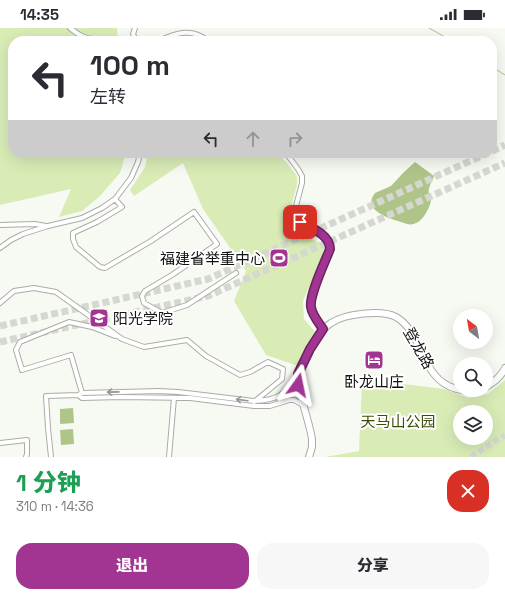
<!DOCTYPE html>
<html lang="zh">
<meta charset="utf-8">
<style>
body{margin:0;font-family:"Space Grotesk","Noto Sans SC",sans-serif;background:#f7f7f7;color:#2b2b33;height:100vh;display:flex;flex-direction:column;font-size:15px;white-space:nowrap}
*{box-sizing:border-box;margin:0}
p{font-size:13px;color:#7c7c81}
.icon{flex:none;width:22px;height:22px;fill:none;stroke:currentColor;stroke-width:2;stroke-linecap:round;stroke-linejoin:round}
.map{position:relative;height:429px;overflow:hidden}
.details{display:flex;flex-direction:column;background:#fff;flex:1}
.details>*{flex:none}
.top-card{position:absolute;left:8px;top:8px;width:489px;height:122px;border-radius:16px;box-shadow:0 4px 16px #0002;background:#fff;color:#2b2b33;overflow:hidden}
.needle{width:26px;rotate:329deg}
.fabs{position:absolute;left:453px;top:281px;display:grid;gap:8px}
.fabs a{display:grid;place-items:center;width:40px;height:40px;border-radius:50%;background:#fff;box-shadow:0 4px 16px #0002;font-size:20px}
.pin{position:absolute;display:grid;place-items:center;width:34px;height:34px;color:#fff;margin:-17px;border-radius:8px;box-shadow:0 2px 6px #0006}
.me{position:absolute;width:44px;margin:-22px;rotate:12deg;stroke-linejoin:round;filter:drop-shadow(0 0 3px #0008)}
.turn{display:flex;align-items:center;gap:14px;height:84px;padding:0 16px;font-size:18px}
.turn .icon{width:52px;height:52px;stroke-width:2.5}
.turn b{display:block;font-size:28px;line-height:34px}
.lanes{display:flex;align-items:center;height:38px;padding:0 16px;background:#0003;justify-content:center;gap:20px;direction:ltr}
.lanes .off{opacity:.35}
.round{display:grid;place-items:center;flex:none;width:42px;height:42px;border-radius:16px;background:#f7f7f7}
.overview{display:flex;align-items:center;justify-content:space-between;height:68px;padding:0 16px}
h1{font-size:24px;font-weight:800;line-height:30px;color:#1e9e55}
.button{display:flex;gap:8px;margin-top:auto;padding:8px 16px}
.button a{flex:1;height:46px;border-radius:16px;background:#a23492;color:#fff;font-size:16px;font-weight:800;line-height:46px;text-align:center}
.button a+a{background:#f7f7f7;color:#2b2b33}
.status{display:flex;justify-content:space-between;align-items:center;height:28px;padding:0 20px;background:#fff;direction:ltr}
.status svg{height:11px;fill:currentColor}
.map>svg:first-child{display:block}
</style>
<div class="status"><b>14:35</b><svg viewBox="0 0 49 12"><path d="M0 12V9h3v3zM5 12V6h3v6zM10 12V3h3v9zM15 12V0h3v12zM26 1h20v11H26zM47 4h2v5h-2z"/></svg></div>
<div class="map">
<svg width="505" height="429" viewBox="0 0 505 429">
<rect width="100%" height="100%" fill="#f7faf3"/>
<!-- green -->
<path fill="#d9ecb6" fill-rule="evenodd" d="M0,0H117L118,13H13V125H126L120,145L100,168L82,183L59,189L71,161L0,177Z
M148,125H277L287,135L297,148V157L289,186L290,201L327,218L303,273L304,291L317,306L298,338L266,327L234,273L246,243L203,181L183,135L134,168L130,162L145,139Z
M505,352V429H325L359,423L362,355L404,356L444,361L469,370L488,366ZM460,384H486V410H460Z"/>
<!-- water -->
<path fill="#afc489" d="M415,134L434,148C430,158 426,162 431,173C428,184 420,199 407,196C395,192 360,184 375,165L391,158L404,144Z
M73,380L74,395L60,396V381Z
M73,401L74,416L61,417L60,402Z"/>
<g fill="none" stroke-linecap="round" stroke-linejoin="round">
<!-- stream -->
<path stroke="#afc489" stroke-width="1" d="M429,0L452,13
M492,39L505,47"/>
<!-- primary-tunnel -->
<path stroke="#d5d7d1" stroke-width="6" stroke-dasharray="6 3" stroke-linecap="butt" d="M471,429L505,407"/>
<!-- highway-tunnel -->
<path stroke="#d5d7d1" stroke-width="7" stroke-dasharray="7 3.5" stroke-linecap="butt" d="M492,123L505,117
M0,298L208,251L488,125
M0,314L208,268L505,135"/>
<!-- street casing -->
<g stroke="#aaaca6" stroke-width="6">
<path id="street" d="M70,0C78,6 84,11 94,11C103,12 101,9 110,13
M135,0L133,6L136,13
M159,13C177,4 193,0 208,13
M286,125L298,141L302,148V155L296,178L295,189C297,191 298,193 300,194C311,203 330,205 330,221C325,234 309,267 311,279C312,287 319,295 323,301
M115,171L122,179L97,194L73,205V211L76,219L100,239L105,240L151,213L194,184L217,216L172,247L145,263L142,268L144,275L162,285L187,277L236,245
M0,197L35,196L46,198
M0,220L11,212L23,206L48,198L82,190L102,180L115,171L131,150L138,134L140,125
M0,275L14,263L34,260L56,264L122,311L144,319L187,312L206,328L240,347L250,344L268,334L283,341L282,351L254,374
M297,346C285,367 279,372 254,373L178,364L159,363L82,365L78,367L82,370L121,369L190,370L254,378H270L289,372H294L303,377
M82,365L71,327L22,342L16,322L20,314L69,294L92,299L115,308
M279,371L299,362
M0,415L27,412V426L26,429
M51,429L48,400L46,368L78,367
M169,429L174,370"/>
</g>
<!-- secondary casing -->
<g stroke="#aaaca6" stroke-width="8">
<path id="secondary" d="M486,359C494,354 501,349 505,340
M309,429L312,419V411C310,399 306,387 303,375C300,366 297,358 298,348C298,337 321,301 331,295C344,286 382,281 396,289C425,306 420,352 457,361C464,363 471,364 478,362"/>
</g>
<!-- street -->
<use href="#street" stroke="#fff" stroke-width="4"/>
<!-- secondary -->
<use href="#secondary" stroke="#fff" stroke-width="6"/>
</g>
<!-- one-way arrows -->
<defs><path id="oneway-shaft" d="M-6 0H5M1.5-3L5.5 0L1.5 3" fill="none" stroke-width="1.6" stroke-linecap="round" stroke-linejoin="round"/></defs>
<g stroke="#949594">
<use href="#oneway-shaft" transform="translate(113 364) rotate(179)"/>
<use href="#oneway-shaft" transform="translate(242 372) rotate(-173)"/>
</g>
<g fill="none" stroke-linecap="round" stroke-linejoin="round">
<!-- route casing -->
<g stroke="#69225f" stroke-width="10">
<path id="route" d="M298,357V346L310,321L323,301C319,295 312,287 311,279C309,267 325,234 330,221C330,207 312,200 300,194"/>
</g>
<!-- route -->
<use href="#route" stroke="#a23492" stroke-width="7"/>
</g>
<!-- icons -->
<defs>
<g id="stadium-square" transform="scale(1)"><rect x="-9" y="-9" width="18" height="18" rx="4" fill="#a23492" stroke="#fff"/><path d="M0-5a6.5 5 0 1 0 0 10a6.5 5 0 1 0 0-10ZM-3.5-1.8h7v3.6h-7Z" fill="#fff"/></g>
<g id="university-square" transform="scale(1)"><rect x="-9" y="-9" width="18" height="18" rx="4" fill="#a23492" stroke="#fff"/><path d="M0-5L7-2L0 1L-7-2ZM-4 1L0 2.5L4 1V4Q0 6-4 4Z" fill="#fff"/></g>
<g id="hotel-square" transform="scale(1)"><rect x="-9" y="-9" width="18" height="18" rx="4" fill="#a23492" stroke="#fff"/><path d="M-6-4.5h1.5V1H6V5H4.5V3h-9V5H-6ZM-4 0a1.8 1.8 0 1 1 3.6 0ZM.5 0V-2.5h3Q6-2.5 6 0Z" fill="#fff"/></g>
</defs>
<g fill-rule="evenodd">
<use href="#stadium-square" x="279" y="230"/>
<use href="#university-square" x="99" y="290"/>
<use href="#hotel-square" x="374" y="332"/>
</g>
<g text-anchor="middle" dominant-baseline="central" stroke-width="4" stroke-linejoin="round" paint-order="stroke">
<!-- poi labels -->
<g font-size="15" fill="#121311" stroke="#fff" text-anchor="end">
<text x="265" y="230">福建省举重中心</text>
<text x="113" y="290" text-anchor="start">阳光学院</text>
<text x="374" y="353" text-anchor="middle">卧龙山庄</text>
</g>
<!-- street labels -->
<g font-size="15" fill="#121311" stroke="#fff">
<text transform="translate(419 320) rotate(60)">登龙路</text>
</g>
<!-- park labels -->
<g font-size="15" fill="#3c4d0c" stroke="#fff">
<text x="398" y="393">天马山公园</text>
</g>
</g>
</svg>
<div class="fabs">
<a><svg class="needle" viewBox="-14 -14 28 28"><path d="M0-13l5 13h-10z" fill="#e53935"/><path d="M0 13l5-13h-10z" fill="#7c7c81"/></svg></a>
<a><svg class="icon" aria-label="search" viewBox="0 0 24 24"><circle cx="10" cy="10" r="6"/><path d="M15 15l6 6"/></svg></a>
<a><svg class="icon" aria-label="layers" viewBox="0 0 24 24"><path d="M12 4l9 5-9 5-9-5zM3 14l9 5 9-5"/></svg></a>
</div>
<div class="pin" style="left:300px;top:194px;background:#d93025"><svg class="icon" aria-label="arrive" viewBox="0 0 24 24"><path d="M6 21V4h12l-3 4 3 4H6"/></svg></div>
<svg class="me" style="left:298px;top:357px" viewBox="-20 -20 40 40"><path d="M0-17L14 15 0 8-14 15z" fill="#a23492" stroke="#fff" stroke-width="4"/></svg>
<div class="top-card">
<div class="turn"><svg class="icon" aria-label="left" viewBox="0 0 24 24"><path d="M17 20v-9H6M10 6l-5 5 5 5"/></svg><div><b>100 m</b>左转</div></div>
<div class="lanes"><svg class="icon" aria-label="left" viewBox="0 0 24 24"><path d="M17 20v-9H6M10 6l-5 5 5 5"/></svg><svg class="icon off" aria-label="ahead" viewBox="0 0 24 24"><path d="M12 20V5M6 11l6-6 6 6"/></svg><svg class="icon off" aria-label="right" viewBox="0 0 24 24"><path d="M7 20v-9h11M14 6l5 5-5 5"/></svg></div>
</div>
</div>
<section class="details">
<div class="overview"><div><h1>1 分钟</h1><p>310 m · 14:36</p></div><a class="round" style="background:#d93025;color:#fff"><svg class="icon" aria-label="close" viewBox="0 0 24 24"><path d="M6 6l12 12M18 6L6 18"/></svg></a></div>
<div class="button"><a>退出</a><a>分享</a></div>
</section>
